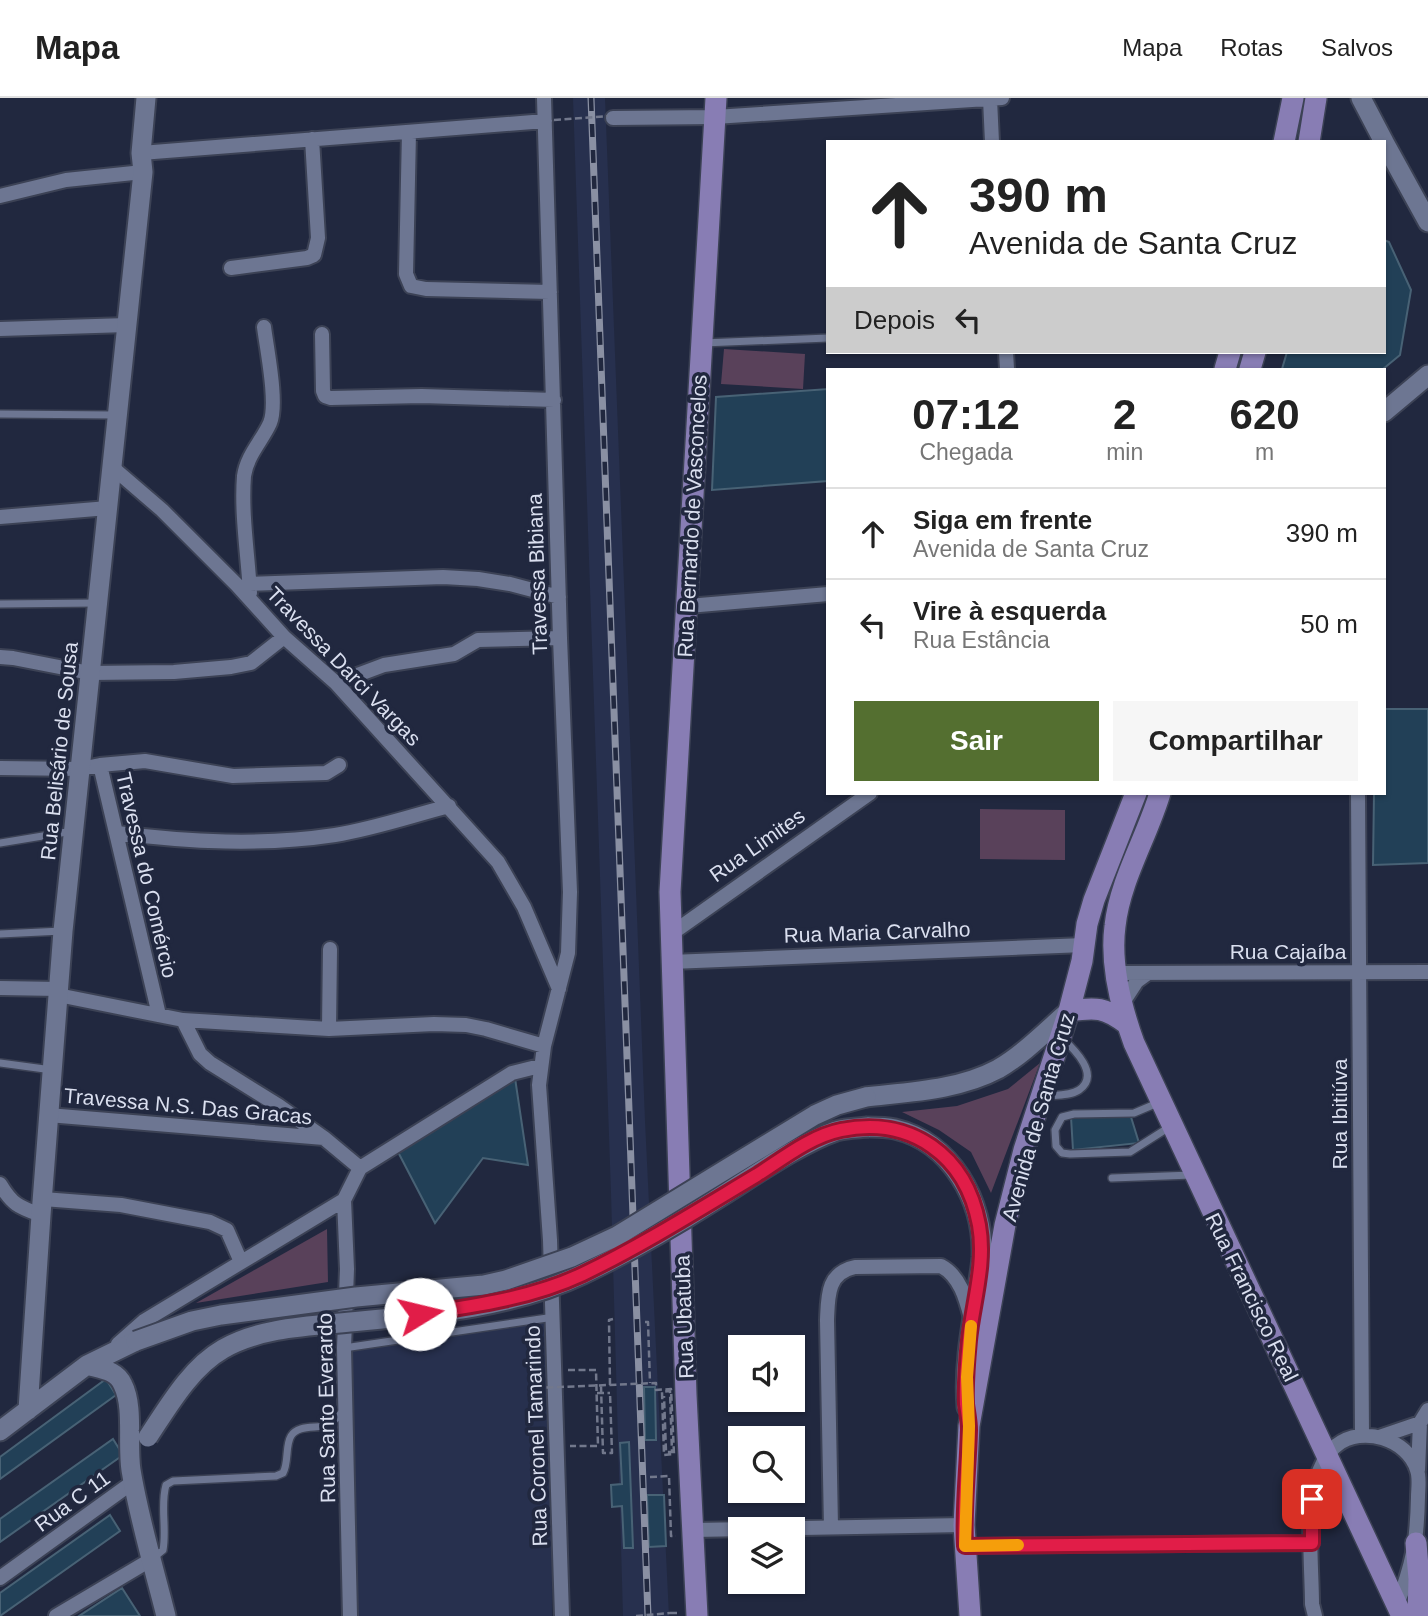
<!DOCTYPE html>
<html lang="pt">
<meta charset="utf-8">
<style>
body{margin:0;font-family:Arial,sans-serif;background:#f6f6f6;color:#222;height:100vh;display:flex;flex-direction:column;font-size:26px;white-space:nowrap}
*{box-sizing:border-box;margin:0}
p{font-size:23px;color:#767676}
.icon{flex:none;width:38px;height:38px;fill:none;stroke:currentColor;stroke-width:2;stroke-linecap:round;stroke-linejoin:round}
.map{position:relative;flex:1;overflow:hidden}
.details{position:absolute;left:826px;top:270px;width:560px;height:427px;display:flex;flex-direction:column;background:#fff;border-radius:0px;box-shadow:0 2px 5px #0004}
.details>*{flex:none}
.hud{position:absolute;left:826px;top:42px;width:560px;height:214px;border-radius:0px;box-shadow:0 2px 5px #0004;background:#fff;color:#222;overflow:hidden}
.tools{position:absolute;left:728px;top:1237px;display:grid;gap:14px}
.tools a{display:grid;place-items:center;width:77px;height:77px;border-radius:0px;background:#fff;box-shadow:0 2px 5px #0004;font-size:35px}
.pin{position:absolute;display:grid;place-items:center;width:60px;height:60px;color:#fff;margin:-30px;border-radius:14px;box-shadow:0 4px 10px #0006}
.me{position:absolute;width:77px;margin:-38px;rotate:81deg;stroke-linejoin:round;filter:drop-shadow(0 0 5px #0008)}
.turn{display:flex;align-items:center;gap:24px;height:147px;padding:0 28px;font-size:32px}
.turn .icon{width:91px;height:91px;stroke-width:2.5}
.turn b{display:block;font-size:49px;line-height:60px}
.then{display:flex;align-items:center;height:66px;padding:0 28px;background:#0003;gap:14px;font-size:26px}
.eta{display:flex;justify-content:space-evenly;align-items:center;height:119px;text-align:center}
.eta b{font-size:42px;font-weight:600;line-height:49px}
.button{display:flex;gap:14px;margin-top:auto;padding:14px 28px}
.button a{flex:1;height:80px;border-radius:0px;background:#546f30;color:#fff;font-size:28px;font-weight:600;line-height:80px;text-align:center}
.button a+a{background:#f6f6f6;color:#222}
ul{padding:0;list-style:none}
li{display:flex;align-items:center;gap:21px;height:91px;padding:0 28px;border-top:2px solid #e0e0e0}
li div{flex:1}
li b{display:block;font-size:26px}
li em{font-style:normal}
header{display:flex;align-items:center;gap:42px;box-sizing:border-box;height:98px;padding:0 35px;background:#fff;border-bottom:2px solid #e0e0e0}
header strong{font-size:33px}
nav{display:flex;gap:38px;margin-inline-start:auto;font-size:24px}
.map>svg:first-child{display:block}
</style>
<header>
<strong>Mapa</strong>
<nav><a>Mapa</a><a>Rotas</a><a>Salvos</a></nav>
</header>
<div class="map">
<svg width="1428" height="1518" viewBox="0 0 1428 1518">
<rect width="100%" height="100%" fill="#21283f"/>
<!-- built -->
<path fill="#27304e" d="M573,0H605L645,1023L669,1518H623L611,1095Z
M551,1224L552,1518H350L344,1250Z"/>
<!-- green -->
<path fill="#59415a" d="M724,251L805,256L803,291L721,286Z
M980,711L1065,712V762L980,761Z
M1040,965L991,1095L971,1054L939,1032L902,1014L957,1008L1008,991Z
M327,1131L328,1184L196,1205Z"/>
<!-- building -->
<path fill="#224057" stroke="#486275" stroke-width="2" d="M1384,142L1389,144L1411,192L1400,257L1383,271H1282L1287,254H1384Z
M828,291V383L712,392L716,299Z
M1384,611H1428V765L1373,767L1374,695H1384Z
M515,980L528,1067L483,1060L435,1125L397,1052Z
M1071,1019H1131L1139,1045L1073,1052Z
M106,1281L116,1297L0,1381V1359Z
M644,1289H655L656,1342H645Z
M113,1341L123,1357L0,1444V1421Z
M629,1344L633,1450H624L622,1408L612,1409L611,1387L622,1386L620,1345Z
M647,1397H664L666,1448L649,1449Z
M110,1417L120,1433L0,1518V1495Z
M122,1490L140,1518H79Z"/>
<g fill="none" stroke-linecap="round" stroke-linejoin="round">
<!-- lane casing -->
<g stroke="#3c4255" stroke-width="10">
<path id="lane" d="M703,245L828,240
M0,316L115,317
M0,506L97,505
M0,745L73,733
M0,836L62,833
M0,965L52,972
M1046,998C1056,997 1070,998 1079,992C1101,977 1074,951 1062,940
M1160,1004L1134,1015L1074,1016L1062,1019L1055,1032L1056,1048L1062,1055L1070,1056L1130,1054L1171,1028
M1112,1080L1192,1077
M344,1250L554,1219
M152,1461L163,1452C167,1430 160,1408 166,1387L173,1383L276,1378L283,1375C289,1364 285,1348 291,1338C298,1326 317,1331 328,1327C335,1324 339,1317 344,1312"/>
</g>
<!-- street casing -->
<g stroke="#3c4255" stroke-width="18">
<path id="street" d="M544,0L560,540L570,794L568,855L544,948L539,987L550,1142L562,1518
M990,1L992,44
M613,20L715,19L1002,0
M409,34L406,176L411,188L426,191L550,194
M141,55L545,23
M0,98L66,82L143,74
M231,170L307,160L314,157L318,140L312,41
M0,231L127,227
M322,236L323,293L325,298L331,300L422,298L554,302
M1006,254L1007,271
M112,369L162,412L237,487L284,539L336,585L498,764L524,809L559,891
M0,419L108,410
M250,486L443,479L478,481L510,486L559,499
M250,495C248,457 241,416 244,378C247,357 262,343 270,325C278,306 267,252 264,229
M688,508L828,496
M0,559L13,560L90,575L174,574L231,569L251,565L284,539
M336,585L384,567L454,556L478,542L560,540
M100,667L145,663L233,678L326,675L339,667
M0,670L80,671L100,667L159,917
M1358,695L1362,1338
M117,735C189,744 262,748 335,737C373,731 411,718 449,708
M671,836L870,695
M671,864L1084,847
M1117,875L1428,874
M0,890L59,891
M58,897L183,922L329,931L434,926L466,927L486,931L544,948
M1122,906L1137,883L1148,875
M183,922L200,956L210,965L279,1008L324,1040L360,1070
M329,931L330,851
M48,1017L324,1040
M0,1086C12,1106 18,1109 41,1117
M43,1101L121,1107L210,1124L227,1132L241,1164
M344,1102L347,1171L344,1250L350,1518
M118,1246L144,1223L344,1102L360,1070L512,975L540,968
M1379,1339L1420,1325
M1418,1372L1420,1325L1428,1312
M831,1429L827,1222C828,1198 827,1175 855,1169L941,1168C960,1178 966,1201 971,1220
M693,1432L964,1427
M965,1448L1312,1445
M0,1480L133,1384
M56,1518L152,1461
M1315,1518L1312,1506C1312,1473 1306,1414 1316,1383C1319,1371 1326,1355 1337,1347C1362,1327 1408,1341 1417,1372C1420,1380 1418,1391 1418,1399C1417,1445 1413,1466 1396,1509"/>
</g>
<!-- secondary casing -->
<g stroke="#3c4255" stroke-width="23">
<path id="secondary" d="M1361,0L1384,44
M1384,44L1428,124
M1384,314L1428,277
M866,999C909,994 959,992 998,971C1024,956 1047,932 1069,913
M868,1029C876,1029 886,1029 895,1031C951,1044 984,1103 982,1159C981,1173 978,1187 976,1201C970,1237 964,1273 967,1309
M87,1267C101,1271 117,1272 123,1287C134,1309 127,1346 131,1372C139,1421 154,1470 166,1518
M28,1312L41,1117L63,833L143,74L141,55L146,0
M0,1333L87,1267L136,1243"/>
</g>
<!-- primary casing -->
<g stroke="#3c4255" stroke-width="24">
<path id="primary" d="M1284,44L1293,0
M1309,44L1316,0
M1225,271L1230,254
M1250,271L1255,254
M1160,695C1147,739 1120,782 1115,828C1110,866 1121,909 1134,945L1402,1518
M1069,913C1096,909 1105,909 1127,926
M1416,1445L1419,1481L1418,1518
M697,1518L686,1297L670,794L716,0
M970,1518L964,1427L969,1328L1005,1127L1024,1052L1069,913L1082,863L1087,826L1094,802L1136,695"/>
</g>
<!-- path -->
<path stroke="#72788c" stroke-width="2.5" stroke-dasharray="7 3.5" stroke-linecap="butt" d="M645,1224H648L650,1285
M568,1272H596L598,1348H570
M610,1287L609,1222L613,1221
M536,1290L538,1311H542
M597,1295H610
M650,1379L669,1378L671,1438H676
M670,1515H679"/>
<!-- lane -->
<use href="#lane" stroke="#6d7692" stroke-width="7"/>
<!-- street -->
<use href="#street" stroke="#6d7692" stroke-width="14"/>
<!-- secondary -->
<use href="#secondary" stroke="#6d7692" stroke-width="19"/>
<!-- primary -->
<use href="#primary" stroke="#887db4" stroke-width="21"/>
<!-- rail casing -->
<g stroke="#8a90a3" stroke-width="7">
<path id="rail" d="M591,0L648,1518"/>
</g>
<!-- rail -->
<use href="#rail" stroke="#21283f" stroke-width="4.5" stroke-dasharray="13" stroke-linecap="butt"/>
<!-- secondary-bridge casing -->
<g stroke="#3c4255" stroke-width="23" stroke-linecap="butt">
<path id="secondary-bridge" d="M136,1243L192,1223L221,1217L356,1199L484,1187L506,1182L572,1159L617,1138L815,1017L837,1007L866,999
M148,1339C168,1309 190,1270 223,1251C263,1228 316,1228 361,1223C435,1216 516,1208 583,1176C627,1155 671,1130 712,1104C748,1082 798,1046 836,1033C846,1030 858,1030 868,1029"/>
</g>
<!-- path-bridge -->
<path stroke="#72788c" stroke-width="2.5" stroke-dasharray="7 3.5" stroke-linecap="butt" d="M554,22L608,18
M601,1288L603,1355H612L610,1295
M536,1290L656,1285V1292L671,1291L674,1356L664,1357L662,1294L670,1293L672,1354H666L664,1298
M636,1518L670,1515"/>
<!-- secondary-bridge -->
<use href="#secondary-bridge" stroke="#6d7692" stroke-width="19"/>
</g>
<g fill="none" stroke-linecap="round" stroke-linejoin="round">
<!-- route casing -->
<g stroke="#92132f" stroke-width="18">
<path id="route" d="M420,1216C475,1208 532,1200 583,1176C643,1147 700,1111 757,1077C782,1061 811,1038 841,1032C911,1018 966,1057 979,1127C986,1166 973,1204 969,1242C967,1263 965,1285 966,1306C967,1314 969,1323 969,1332C968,1371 963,1409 965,1448L1312,1445V1401"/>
</g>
<!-- route -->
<use href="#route" stroke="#e11d48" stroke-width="12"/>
<!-- slow -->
<path stroke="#f59e0b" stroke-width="12" d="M971,1228L967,1279L969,1328L965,1448L1018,1447"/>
</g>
<g text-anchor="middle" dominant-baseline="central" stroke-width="7" stroke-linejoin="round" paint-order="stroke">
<!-- street labels -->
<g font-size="21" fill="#dadfef" stroke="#21283f">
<text transform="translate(692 418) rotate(-87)">Rua Bernardo de Vasconcelos</text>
<text transform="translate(537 476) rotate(-92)">Travessa Bibiana</text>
<text transform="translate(344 568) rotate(46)">Travessa Darci Vargas</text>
<text transform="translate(59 653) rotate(-84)">Rua Belisário de Sousa</text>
<text transform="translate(757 747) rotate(-35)">Rua Limites</text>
<text transform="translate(147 777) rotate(77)">Travessa do Comércio</text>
<text transform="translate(877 834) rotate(-2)">Rua Maria Carvalho</text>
<text x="1288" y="853">Rua Cajaíba</text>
<text transform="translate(188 1008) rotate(5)">Travessa N.S. Das Gracas</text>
<text transform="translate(1339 1016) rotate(-90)">Rua Ibitiúva</text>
<text transform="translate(1038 1019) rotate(-74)">Avenida de Santa Cruz</text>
<text transform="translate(1252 1199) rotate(64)">Rua Francisco Real</text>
<text transform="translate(684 1219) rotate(-92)">Rua Ubatuba</text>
<text transform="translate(326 1310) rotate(-91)">Rua Santo Everardo</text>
<text transform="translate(536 1338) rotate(-92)">Rua Coronel Tamarindo</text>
<text transform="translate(72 1403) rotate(-36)">Rua C 11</text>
</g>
</g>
</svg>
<div class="tools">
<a><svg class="icon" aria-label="sound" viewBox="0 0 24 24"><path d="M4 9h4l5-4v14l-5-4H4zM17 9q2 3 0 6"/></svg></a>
<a><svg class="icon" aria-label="search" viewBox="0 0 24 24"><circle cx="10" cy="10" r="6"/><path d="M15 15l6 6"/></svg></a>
<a><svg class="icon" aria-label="layers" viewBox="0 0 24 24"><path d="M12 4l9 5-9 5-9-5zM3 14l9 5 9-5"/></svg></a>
</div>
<div class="pin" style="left:1312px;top:1401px;background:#d93025"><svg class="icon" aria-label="arrive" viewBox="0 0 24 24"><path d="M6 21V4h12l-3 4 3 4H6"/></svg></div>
<svg class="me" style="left:420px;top:1216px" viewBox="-20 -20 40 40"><circle r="19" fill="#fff"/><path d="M0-13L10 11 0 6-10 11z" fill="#e11d48"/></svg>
<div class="hud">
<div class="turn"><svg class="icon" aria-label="ahead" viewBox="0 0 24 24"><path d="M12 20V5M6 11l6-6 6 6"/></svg><div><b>390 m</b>Avenida de Santa Cruz</div></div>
<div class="then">Depois<svg class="icon" aria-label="left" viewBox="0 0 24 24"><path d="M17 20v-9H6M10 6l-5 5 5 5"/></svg></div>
</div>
<section class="details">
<div class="eta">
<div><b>07:12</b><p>Chegada</p></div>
<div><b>2</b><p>min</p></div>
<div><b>620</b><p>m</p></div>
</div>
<ul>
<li><svg class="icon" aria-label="ahead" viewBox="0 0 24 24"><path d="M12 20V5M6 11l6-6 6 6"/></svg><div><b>Siga em frente</b><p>Avenida de Santa Cruz</p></div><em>390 m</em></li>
<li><svg class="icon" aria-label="left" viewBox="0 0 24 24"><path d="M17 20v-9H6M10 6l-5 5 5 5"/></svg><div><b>Vire à esquerda</b><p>Rua Estância</p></div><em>50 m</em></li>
</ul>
<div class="button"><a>Sair</a><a>Compartilhar</a></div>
</section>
</div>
